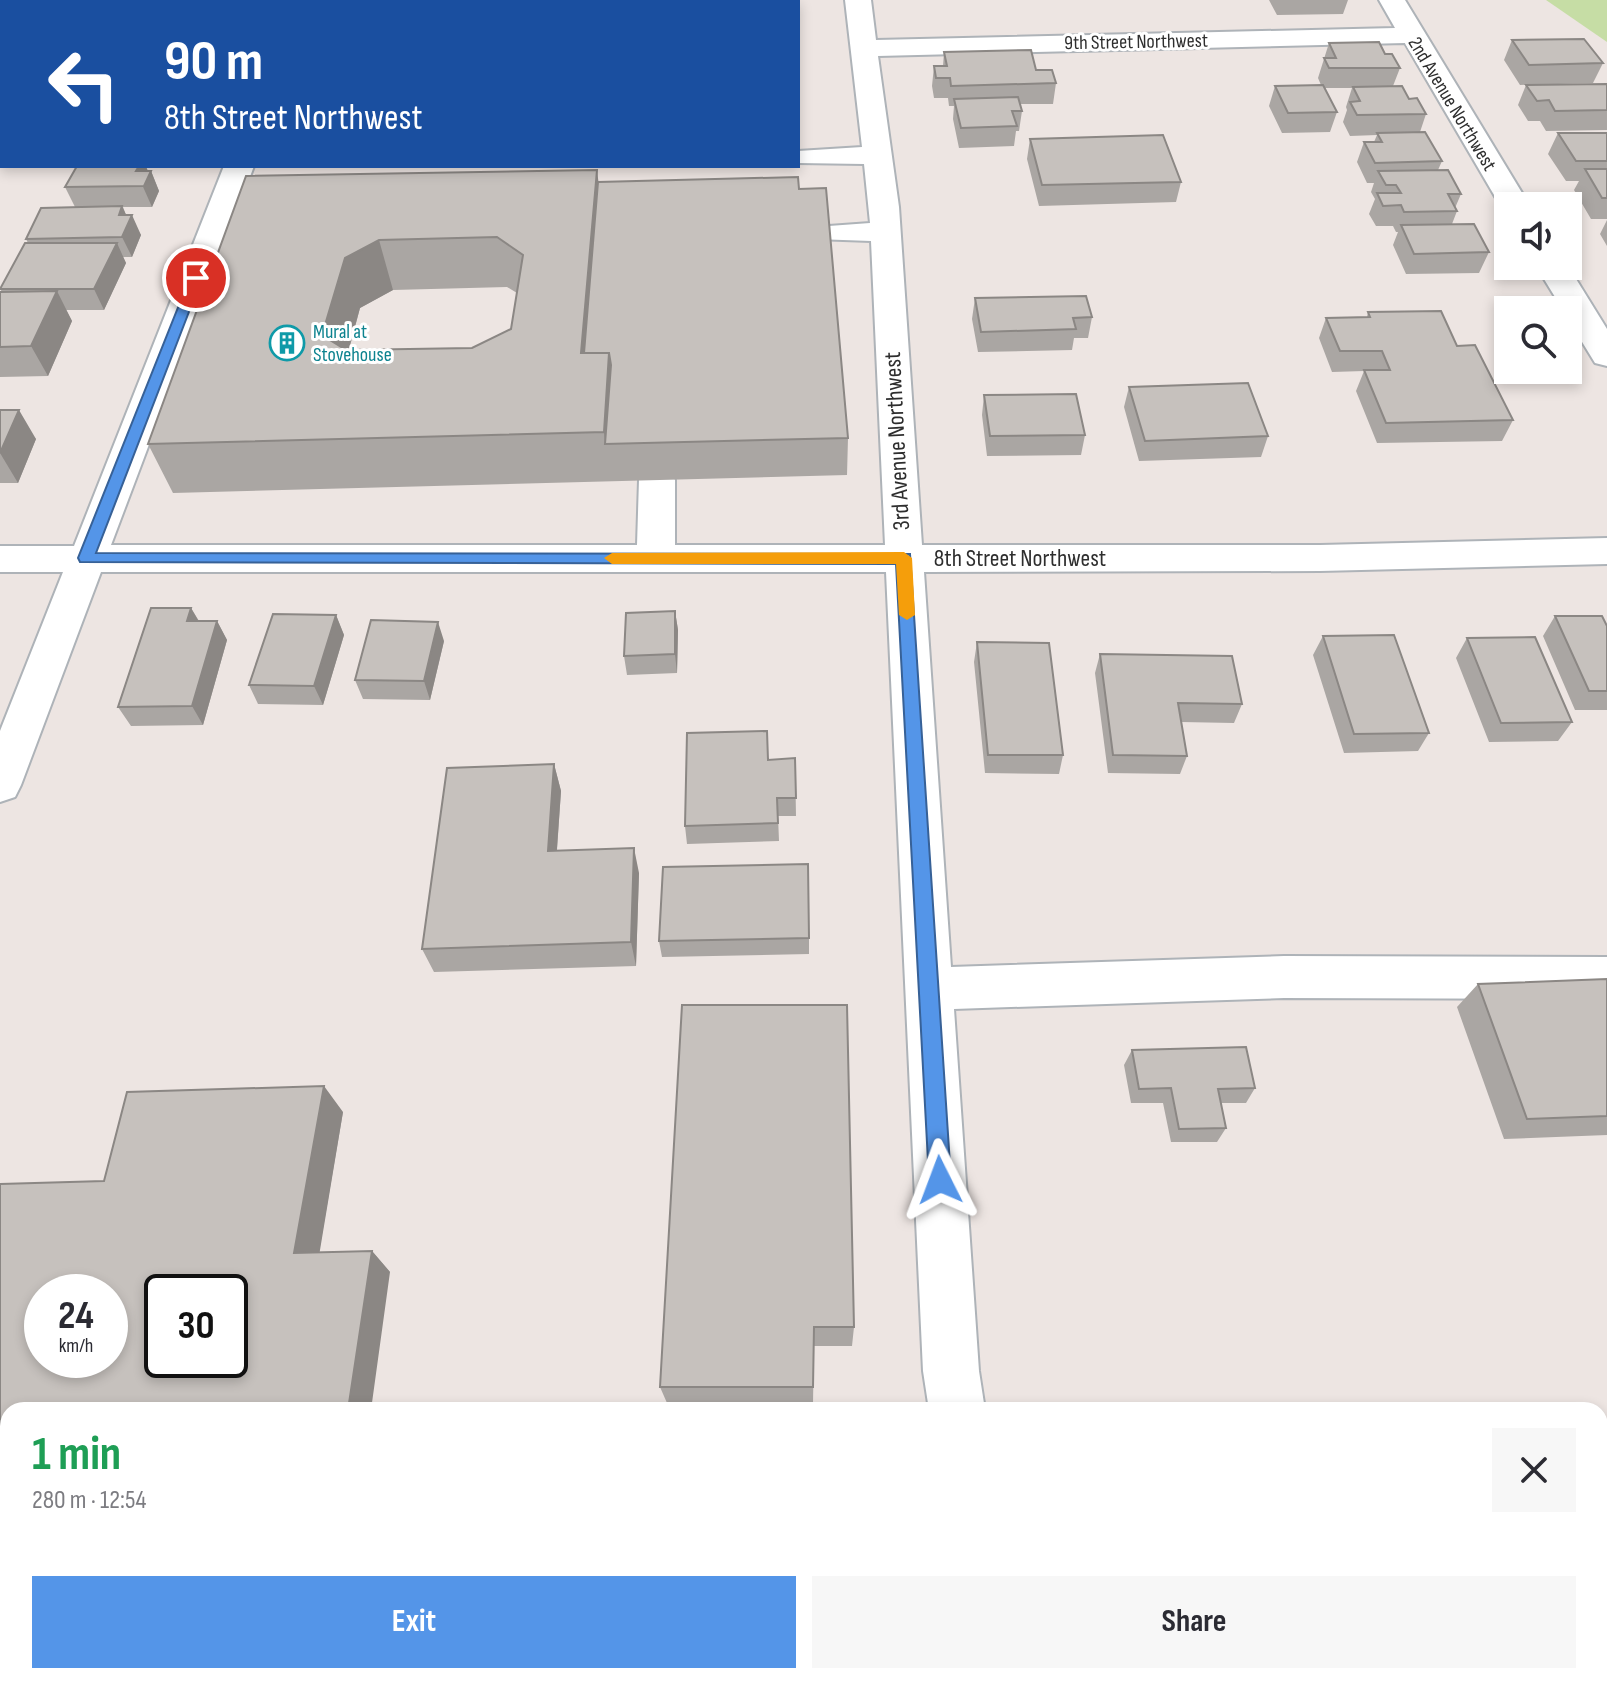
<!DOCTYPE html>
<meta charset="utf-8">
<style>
body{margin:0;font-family:"Sofia Sans Condensed",sans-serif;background:#f7f7f7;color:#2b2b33;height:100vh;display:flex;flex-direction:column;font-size:30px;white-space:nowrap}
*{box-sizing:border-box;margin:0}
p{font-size:26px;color:#7c7c81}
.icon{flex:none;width:44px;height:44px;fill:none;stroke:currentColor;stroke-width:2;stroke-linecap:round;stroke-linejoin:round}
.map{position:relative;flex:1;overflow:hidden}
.drawer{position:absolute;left:0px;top:1402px;width:1608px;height:282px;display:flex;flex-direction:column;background:#fff;border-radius:24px 24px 0 0;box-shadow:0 4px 12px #0003}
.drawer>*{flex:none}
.banner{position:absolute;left:0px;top:0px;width:800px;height:168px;box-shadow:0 4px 12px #0003;background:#1a4fa0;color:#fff;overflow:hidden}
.tools{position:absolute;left:1494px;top:192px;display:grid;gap:16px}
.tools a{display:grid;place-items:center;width:88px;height:88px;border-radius:0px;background:#fff;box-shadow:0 4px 12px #0003;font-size:40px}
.speed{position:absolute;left:24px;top:1274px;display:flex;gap:16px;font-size:40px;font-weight:700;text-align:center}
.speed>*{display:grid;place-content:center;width:104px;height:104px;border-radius:50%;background:#fff;box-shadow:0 4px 12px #0003;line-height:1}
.speed small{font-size:20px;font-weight:400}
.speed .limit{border:4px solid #111;border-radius:12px;background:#fff;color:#111}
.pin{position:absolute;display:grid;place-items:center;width:68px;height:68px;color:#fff;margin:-34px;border:4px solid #fff;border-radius:50%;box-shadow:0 2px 8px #0007}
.me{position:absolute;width:88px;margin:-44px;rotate:357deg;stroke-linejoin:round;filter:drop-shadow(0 0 6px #0008)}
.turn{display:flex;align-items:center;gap:28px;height:168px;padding:0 32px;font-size:36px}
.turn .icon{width:104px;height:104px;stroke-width:2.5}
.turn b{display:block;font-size:56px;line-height:68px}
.round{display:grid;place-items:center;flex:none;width:84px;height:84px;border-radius:0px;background:#f7f7f7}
.overview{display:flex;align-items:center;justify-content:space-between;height:136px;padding:0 32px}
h1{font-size:48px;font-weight:700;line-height:60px;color:#1e9e55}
.action{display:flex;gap:16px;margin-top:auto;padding:16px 32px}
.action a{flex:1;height:92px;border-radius:0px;background:#5495e8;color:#fff;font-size:32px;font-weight:700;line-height:92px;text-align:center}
.action a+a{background:#f7f7f7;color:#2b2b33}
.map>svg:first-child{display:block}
</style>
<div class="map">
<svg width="1607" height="1683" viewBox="0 0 1607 1683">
<rect width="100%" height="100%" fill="#ede5e2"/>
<!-- green -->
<path fill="#c6dda5" d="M1546,0H1607V42Z"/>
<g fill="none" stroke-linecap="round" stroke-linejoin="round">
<!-- minor casing -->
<g stroke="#aeb3b8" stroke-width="4">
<path id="minor" d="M845,0H871L876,40L1395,28L1379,0H1405L1530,206H1508V213L1504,212L1405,43L878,56L899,207L922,545H1320L1607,538V564L1320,571L924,572L951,967L1284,956L1607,957V999L1284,998L954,1009L979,1371L985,1410H929L923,1371L886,572H101L21,785L15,797L0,802V731L63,572H0V546H74L224,166H254L111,545H637L639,480L644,471L657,468L670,471L675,480V545H885L871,241L815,239L811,233L815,227L870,223L864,164L798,163V151L862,147Z
M0,5H2V21H0Z
M0,55H2V71H0Z
M1536,266H1568L1607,329V366L1595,363L1568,319V310H1563Z
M1607,1571V1631L1600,1633V1573Z
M974,1676H1153L1150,1683H971Z
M1277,1676H1339V1683H1277Z"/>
</g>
<!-- minor -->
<use href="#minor" fill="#fff" fill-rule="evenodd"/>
</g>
<!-- wall -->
<path fill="#aaa6a3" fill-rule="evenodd" d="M1269,0H1348L1343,14L1277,15Z
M1512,40L1603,63L1593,83L1520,85L1504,60Z
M1329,43L1385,54L1400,68L1393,86L1426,114L1420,132L1442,161L1438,170L1461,194L1455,208L1457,211L1452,224L1489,252L1479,273L1406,274L1393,245L1398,232H1396L1393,226H1376L1369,214L1375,199L1371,192L1374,183H1367L1357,162L1364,142H1374L1377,135L1350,136L1343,122L1347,110L1346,107L1352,88H1324L1337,112L1330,132L1282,133L1269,106L1275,86L1321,85L1318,78Z
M944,52L1036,70L1056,83L1053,104H1020L1022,111L1019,131H1016L1014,146L959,148L953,119L954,106H949L948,98H934L932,86L934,66H943Z
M1607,84V130L1546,131L1540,121H1528L1518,105L1526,85Z
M1558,133H1607V219H1591L1574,190L1579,181H1566L1548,154Z
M1030,139L1181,182L1176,202L1039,206L1027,159Z
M148,171H151L159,191L152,207H123L126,215L141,235L132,257H123L126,263L104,310H66L72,321L48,376L0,377V292H2L0,289L28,243L26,239L75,207L65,187Z
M246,176L598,182L799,189L848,438L847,475L173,493L148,444ZM507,287L517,293L511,329L472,348L349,350L360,308L393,290Z
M1607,220V246L1600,234Z
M975,298L1092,317L1088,338H1074L1072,350L978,352L972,319Z
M1368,312L1457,346L1513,420L1502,441L1377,443L1356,391L1364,371L1332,372L1319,338L1326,318L1367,317Z
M1129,387L1268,436L1261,457L1139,461L1124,407Z
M984,395L1085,435L1081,455L987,456L982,415Z
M0,410L36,439L18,483H0Z
M191,608L199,621H217L227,640L203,725L131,726L118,707Z
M675,611L678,630L677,673L627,675L624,656Z
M336,615L344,635L323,705L258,704L249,685Z
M1555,616L1607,626V710H1575L1543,636Z
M1323,636L1429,733L1418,751L1344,753L1313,655Z
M1467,638L1572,722L1558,741L1489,742L1456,658Z
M444,641L430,700L363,699L355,680Z
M977,642L1063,755L1059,774L985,773L974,662Z
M1100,654L1242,704L1234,723L1181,722L1187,756L1180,774L1108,773L1095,673Z
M795,758L796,816H778L779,841L687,844L685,826L768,760Z
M554,764L561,791L557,850L639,873L636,966L434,972L422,949Z
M809,938V954L662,957L659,941Z
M1607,979V1135L1504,1139L1457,1007L1478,984Z
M847,1005L854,1327L852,1346H814L813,1403H667L660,1387Z
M1132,1050L1255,1088L1246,1103H1221L1226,1128L1217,1142H1171L1163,1103H1131L1124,1065Z
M343,1112L319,1252L372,1251L390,1272L8,1410V1463H0V1184L104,1181Z"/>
<!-- shaded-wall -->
<path fill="#8b8784" d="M259,0H273L272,2H258Z
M139,166H146L149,174L151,171L159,191L152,207L136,171Z
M597,170L603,219L592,365L581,353Z
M122,206L129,221L132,215L141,235L132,257L122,237L119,215Z
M379,240L393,290L360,308L339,385L322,335L345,258Z
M117,243L126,263L104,310L94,289Z
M57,291L72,321L48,376L31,346Z
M609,353L616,403L605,444L604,432Z
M19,410L36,439L18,483L0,453Z
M191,608L202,627L187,621Z
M675,611L678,630L677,673L675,654Z
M336,615L344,635L323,705L314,686Z
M217,621L227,640L203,725L192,706Z
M438,622L444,641L430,700L424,681Z
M554,764L561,791L555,876L548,851Z
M634,848L639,873L636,966L631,942Z
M324,1086L343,1112L316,1274L294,1253Z
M372,1251L390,1272L371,1410H348Z"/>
<!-- building -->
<path fill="#c6c1bd" stroke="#8b8784" stroke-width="2" fill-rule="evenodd" d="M155,0H259L258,2H154Z
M321,0H400V2H321Z
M693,0H798L799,15L798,2H693Z
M1584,39L1603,63L1529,65L1512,40Z
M1379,42L1385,54H1392L1400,68H1329L1324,58H1336L1329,43Z
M1031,50L1036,70H1052L1056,83L951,86L950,78H936L934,66H947L944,52Z
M1607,84V110L1555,111L1549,100L1537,101L1526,85Z
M1323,85L1337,112L1288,113L1275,86Z
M1402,86L1409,99L1417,98L1426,114L1357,115L1350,102L1360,101L1353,87Z
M1018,97L1022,111H1012L1017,126L961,128L954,99Z
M1425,132L1442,161L1375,163L1364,142H1382L1377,133Z
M1558,133H1607V161H1576Z
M1163,135L1181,182L1042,185L1030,139Z
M77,166H139L136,171H151L144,186L65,187Z
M1585,169H1607V198H1602Z
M597,170L581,353H609L604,432L148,444L246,176ZM497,237L523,255L511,329L472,348L346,350L322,335L345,258L379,240Z
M1448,170L1461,194H1448L1457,211L1404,212L1401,205L1383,206L1377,193H1401L1396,185H1386L1378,171Z
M798,177L799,189L826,188L848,438L605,444L611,365L609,353H584L598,182Z
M122,206L119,215H132L122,237L26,239L41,208Z
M1474,224L1489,252L1414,254L1401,225Z
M25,243H117L94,289H0Z
M57,291L31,346L0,347V292Z
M1086,296L1092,317L1073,318L1076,329L981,332L975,298Z
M1441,311L1457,346L1475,345L1513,420L1386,423L1364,370H1390L1382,351H1340L1326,318L1370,317L1368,312Z
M1248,383L1268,436L1145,441L1129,387Z
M1076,394L1085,435L990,436L984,395Z
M0,410H19L0,453Z
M151,608H191L187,621H217L192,706L118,707Z
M675,611V654L624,656L626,613Z
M273,614L336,615L314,686L249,685Z
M1555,616H1602L1607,626V691H1589Z
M371,620L438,622L424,681L355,680Z
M1394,635L1429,733L1354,734L1323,636Z
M1535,637L1572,722L1501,723L1467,638Z
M977,642L1049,643L1063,755H988Z
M1100,654L1232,656L1242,704L1178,703L1187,756L1113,755Z
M767,731L768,760L795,758L796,798H777L778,823L685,826L687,733Z
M554,764L548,851L634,848L631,942L422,949L447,768Z
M808,864L809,938L659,941L663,867Z
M1607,979V1116L1527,1119L1478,984Z
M682,1005H847L854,1327H814L813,1387H660Z
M1246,1047L1255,1088L1218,1089L1226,1128L1179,1129L1171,1088L1139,1089L1132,1050Z
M324,1086L294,1253L372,1251L348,1410H8V1448H0V1184L104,1181L127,1092ZM42,1292H110V1360H42ZM162,1292H230V1360H162Z"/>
<!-- route -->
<path fill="#5495e8" stroke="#376197" stroke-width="2" d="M191,275L202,278L96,553L910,554L951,1180L948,1187L940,1190L932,1187L929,1180L896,564L80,562L78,558Z"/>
<!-- slow -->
<path fill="#f59e0b" d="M904,552L912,558L915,615L907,620L899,615L896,564H612L604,558L612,553Z"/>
<!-- icons -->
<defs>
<g id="building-ring" transform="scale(1.8)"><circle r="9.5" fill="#fff" stroke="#0f9aa8" stroke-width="1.5"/><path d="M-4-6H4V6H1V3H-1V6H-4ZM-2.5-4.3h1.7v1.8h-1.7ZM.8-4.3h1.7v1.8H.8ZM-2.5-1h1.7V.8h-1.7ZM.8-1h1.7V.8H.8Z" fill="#0f9aa8"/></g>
</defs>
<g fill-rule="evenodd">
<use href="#building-ring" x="287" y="343"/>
</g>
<g text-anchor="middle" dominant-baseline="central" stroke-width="6" stroke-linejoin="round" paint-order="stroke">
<!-- far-street labels -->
<g font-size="20" fill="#2e2e2e" stroke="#fff">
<text transform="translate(1136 42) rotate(-1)">9th Street Northwest</text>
<text transform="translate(1452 104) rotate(59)">2nd Avenue Northwest</text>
</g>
<!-- far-culture labels -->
<g font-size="20" fill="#0d838f" stroke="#fff" text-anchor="start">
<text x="313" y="332">Mural at<tspan x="313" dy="23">Stovehouse</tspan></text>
</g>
<!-- street labels -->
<g font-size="24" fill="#2e2e2e" stroke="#fff">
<text transform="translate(897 441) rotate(-93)">3rd Avenue Northwest</text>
<text x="1020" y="558">8th Street Northwest</text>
</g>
</g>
</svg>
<div class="tools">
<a><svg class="icon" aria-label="sound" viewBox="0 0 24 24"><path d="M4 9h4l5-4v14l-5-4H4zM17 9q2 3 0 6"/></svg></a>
<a><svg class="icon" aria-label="search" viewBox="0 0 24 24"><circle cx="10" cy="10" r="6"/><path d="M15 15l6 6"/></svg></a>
</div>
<div class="speed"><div>24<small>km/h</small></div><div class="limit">30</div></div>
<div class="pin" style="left:196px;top:278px;background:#d93025"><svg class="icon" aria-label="arrive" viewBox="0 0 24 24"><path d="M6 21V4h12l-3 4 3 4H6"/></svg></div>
<svg class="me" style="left:940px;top:1180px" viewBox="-20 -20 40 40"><path d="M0-17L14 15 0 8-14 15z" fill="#5495e8" stroke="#fff" stroke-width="4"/></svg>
<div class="banner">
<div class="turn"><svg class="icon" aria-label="left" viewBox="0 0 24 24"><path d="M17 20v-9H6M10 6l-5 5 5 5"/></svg><div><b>90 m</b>8th Street Northwest</div></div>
</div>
<section class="drawer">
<div class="overview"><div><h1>1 min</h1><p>280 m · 12:54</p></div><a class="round"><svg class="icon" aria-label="close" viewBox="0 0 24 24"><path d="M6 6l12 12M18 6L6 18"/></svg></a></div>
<div class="action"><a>Exit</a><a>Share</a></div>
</section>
</div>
